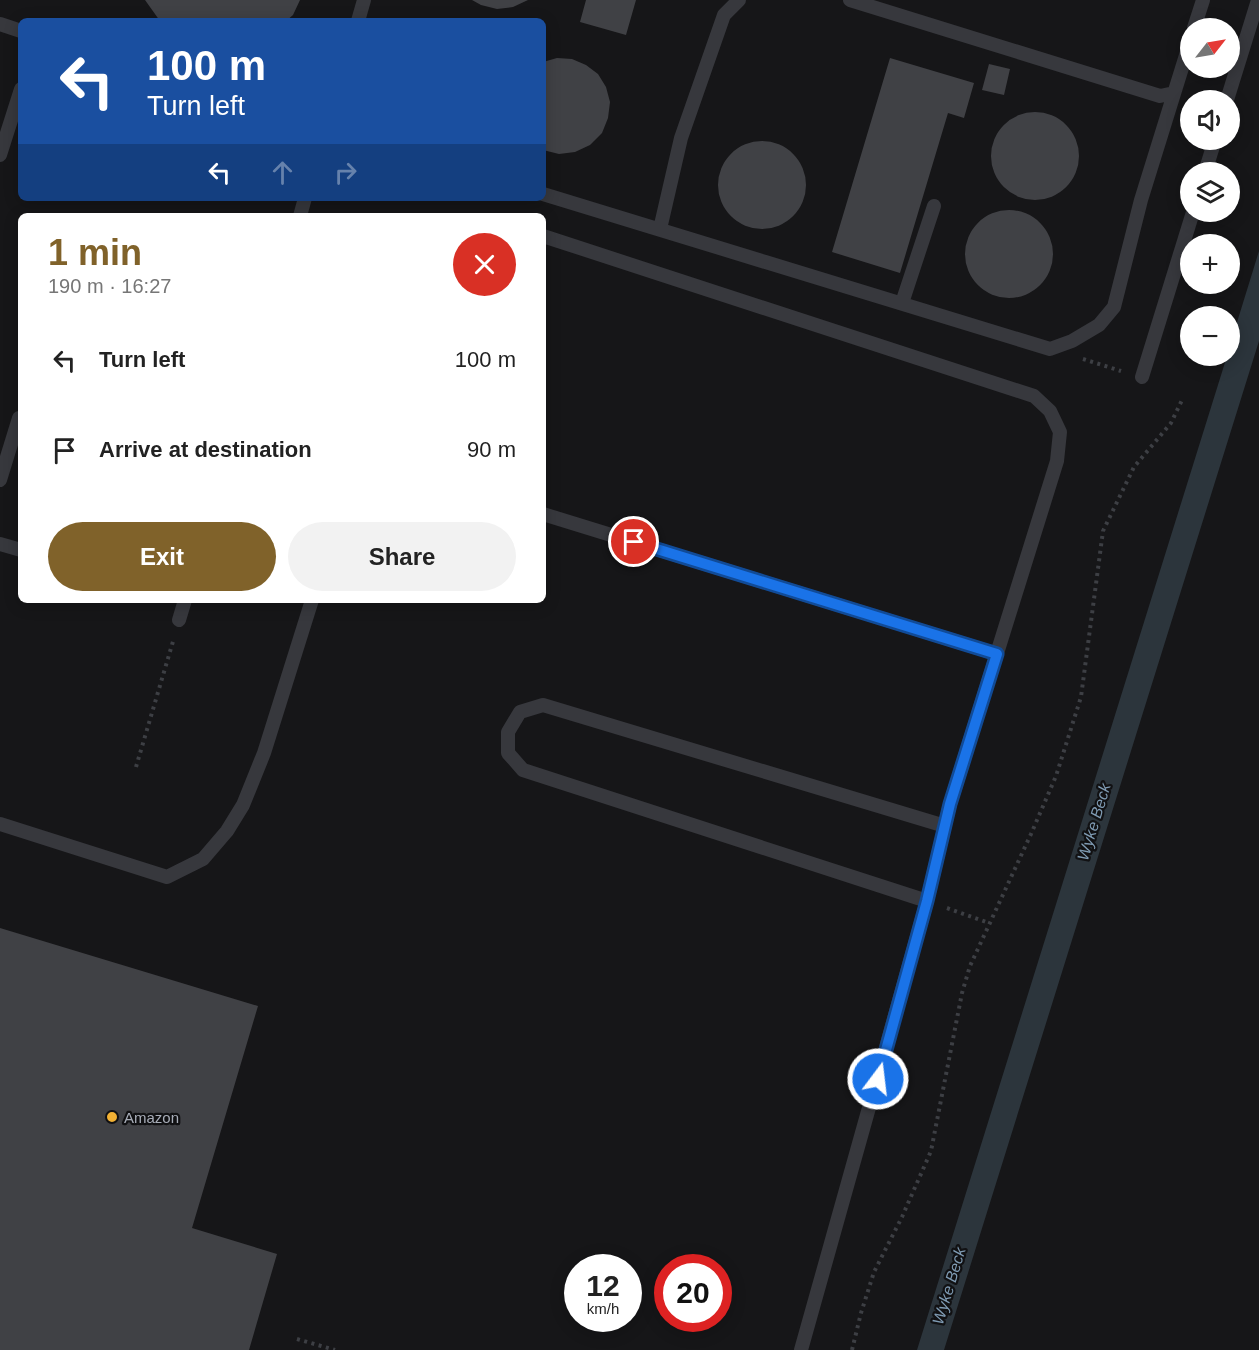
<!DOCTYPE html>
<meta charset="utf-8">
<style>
body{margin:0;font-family:Helvetica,sans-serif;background:#f2f2f2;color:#222;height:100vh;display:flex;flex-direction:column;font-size:22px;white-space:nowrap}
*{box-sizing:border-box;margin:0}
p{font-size:20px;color:#767676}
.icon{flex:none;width:33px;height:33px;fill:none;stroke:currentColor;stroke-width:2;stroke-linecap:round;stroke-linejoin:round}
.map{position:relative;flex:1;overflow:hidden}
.panel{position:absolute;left:18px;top:213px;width:528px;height:390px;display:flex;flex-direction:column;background:#fff;border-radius:9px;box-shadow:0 3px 15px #0003}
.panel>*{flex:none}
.guide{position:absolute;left:18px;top:18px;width:528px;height:183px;border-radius:9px;box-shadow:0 3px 15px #0003;background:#1a4fa0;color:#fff;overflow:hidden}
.needle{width:39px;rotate:59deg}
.buttons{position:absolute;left:1180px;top:18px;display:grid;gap:12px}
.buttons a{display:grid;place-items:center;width:60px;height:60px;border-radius:50%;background:#fff;box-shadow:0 3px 15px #0003;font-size:30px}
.speed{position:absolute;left:564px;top:1254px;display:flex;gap:12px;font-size:30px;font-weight:700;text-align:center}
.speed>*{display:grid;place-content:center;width:78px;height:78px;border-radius:50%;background:#fff;box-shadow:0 3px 15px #0003;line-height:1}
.speed small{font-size:15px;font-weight:400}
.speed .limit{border:9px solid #d22;background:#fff;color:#111}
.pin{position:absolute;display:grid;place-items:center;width:51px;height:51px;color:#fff;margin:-26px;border:3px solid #fff;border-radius:50%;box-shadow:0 2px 6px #0007}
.me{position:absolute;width:66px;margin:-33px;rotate:15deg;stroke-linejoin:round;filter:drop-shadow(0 0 4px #0008)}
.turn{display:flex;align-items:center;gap:21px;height:126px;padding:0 30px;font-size:27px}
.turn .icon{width:78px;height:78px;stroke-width:2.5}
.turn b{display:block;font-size:42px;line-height:51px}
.lanes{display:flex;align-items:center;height:57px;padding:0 30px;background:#0003;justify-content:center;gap:30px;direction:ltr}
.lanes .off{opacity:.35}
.round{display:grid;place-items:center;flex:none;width:63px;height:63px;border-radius:32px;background:#f2f2f2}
.summary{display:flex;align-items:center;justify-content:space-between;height:102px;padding:0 30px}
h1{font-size:36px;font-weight:800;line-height:45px;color:#80622a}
.action{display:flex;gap:12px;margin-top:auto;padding:12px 30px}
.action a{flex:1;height:69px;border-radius:36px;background:#80622a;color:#fff;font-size:24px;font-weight:800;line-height:69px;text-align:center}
.action a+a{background:#f2f2f2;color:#222}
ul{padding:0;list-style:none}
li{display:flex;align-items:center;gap:18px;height:90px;padding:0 30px}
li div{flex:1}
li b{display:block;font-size:22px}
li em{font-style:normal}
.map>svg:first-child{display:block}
</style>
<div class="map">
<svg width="1259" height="1350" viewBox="0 0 1259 1350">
<rect width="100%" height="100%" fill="#161618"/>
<!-- water -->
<path fill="#2c353c" d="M1259,251V341L944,1350H917L1227,356H1230V345Z"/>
<!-- building -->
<path fill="#404145" d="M145,0H300L293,15L286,21H160Z
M472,0H528L513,7L497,9L481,5Z
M586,0H636L626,35L580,22Z
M557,58L572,59L586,65L598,74L606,87L610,102L608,118L602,133L590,145L575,152L559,154L543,150V62Z
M890,58L974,83L964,118L948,113L900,273L832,252Z
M989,64L1010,69L1004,95L982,90Z
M991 156a44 44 0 1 1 88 0a44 44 0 1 1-88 0Z
M718 185a44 44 0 1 1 88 0a44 44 0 1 1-88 0Z
M965 254a44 44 0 1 1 88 0a44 44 0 1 1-88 0Z
M0,928L258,1006L192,1228L277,1254L249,1350H0Z"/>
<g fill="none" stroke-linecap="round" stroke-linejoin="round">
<!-- path -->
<path stroke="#3d3f44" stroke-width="4" stroke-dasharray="3 4.5" stroke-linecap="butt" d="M1083,359L1121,371
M136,767L174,638
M947,908L989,923
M297,1339L335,1350
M852,1350L861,1313L874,1272L902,1217L931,1151L962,993L970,966L1031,834L1056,776L1081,697L1103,531L1134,467L1171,423L1183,398"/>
<!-- service -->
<path stroke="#37383d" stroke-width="14" d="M850,0L1160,96L1174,93
M358,21L364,0
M0,24L21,31
M1194,28L1203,0
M1227,100L1258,0
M0,155L21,89
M1205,172L1215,140
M543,194L1050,349L1072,341L1099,325L1114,307L1141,200L1191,39
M300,216L305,198
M660,229L681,138L724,15L739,0
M543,236L1034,396L1050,411L1060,432L1057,461L950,804L927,901L801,1350
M902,303L934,206
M1142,377L1193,212
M0,480L19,418
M543,514L997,654
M0,544L21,550
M179,620L185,600
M0,824L167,877L203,859L227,831L243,805L264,753L312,600
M927,901L523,770L508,753V732L520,712L543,705L945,826"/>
</g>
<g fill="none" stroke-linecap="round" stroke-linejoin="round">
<!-- route casing -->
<g stroke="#114b97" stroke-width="15">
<path id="route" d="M634,542L997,654L950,804L927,901L878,1079"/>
</g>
<!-- route -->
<use href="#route" stroke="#1a73e8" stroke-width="10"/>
</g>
<!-- markers -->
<circle fill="#f2b134" stroke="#111113" stroke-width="2" cx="112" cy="1117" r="6"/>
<g text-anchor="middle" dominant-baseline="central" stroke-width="4.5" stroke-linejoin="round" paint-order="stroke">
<!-- poi labels -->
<g font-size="15" fill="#a8adb8" stroke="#111113" text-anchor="start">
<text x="124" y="1117">Amazon</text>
</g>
<!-- water labels -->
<g font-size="16" font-style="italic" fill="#7f9bb3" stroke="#111113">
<text transform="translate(1094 822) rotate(-73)">Wyke Beck</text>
<text transform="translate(949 1286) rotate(-73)">Wyke Beck</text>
</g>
</g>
</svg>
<div class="buttons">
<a><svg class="needle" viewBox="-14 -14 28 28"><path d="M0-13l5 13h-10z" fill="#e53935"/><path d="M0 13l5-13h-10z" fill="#767676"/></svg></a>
<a><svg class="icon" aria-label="sound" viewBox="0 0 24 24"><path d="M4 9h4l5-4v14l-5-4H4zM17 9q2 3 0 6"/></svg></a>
<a><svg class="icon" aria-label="layers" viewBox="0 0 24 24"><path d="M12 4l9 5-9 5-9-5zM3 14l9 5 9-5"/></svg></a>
<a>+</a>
<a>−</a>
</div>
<div class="speed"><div>12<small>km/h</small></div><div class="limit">20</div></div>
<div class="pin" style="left:634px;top:542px;background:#d93025"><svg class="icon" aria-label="arrive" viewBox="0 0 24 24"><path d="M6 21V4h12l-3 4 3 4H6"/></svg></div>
<svg class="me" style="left:878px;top:1079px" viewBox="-20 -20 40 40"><circle r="17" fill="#1a73e8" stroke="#fff" stroke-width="3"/><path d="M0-11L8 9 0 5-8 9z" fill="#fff"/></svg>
<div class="guide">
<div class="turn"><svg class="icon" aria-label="left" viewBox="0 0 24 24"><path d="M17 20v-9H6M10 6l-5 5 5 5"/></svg><div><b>100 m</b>Turn left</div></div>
<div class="lanes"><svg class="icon" aria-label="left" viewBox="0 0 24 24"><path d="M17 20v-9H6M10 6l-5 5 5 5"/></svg><svg class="icon off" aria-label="ahead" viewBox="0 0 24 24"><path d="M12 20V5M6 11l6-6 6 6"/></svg><svg class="icon off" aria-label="right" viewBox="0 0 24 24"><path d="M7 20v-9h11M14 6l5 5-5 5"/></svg></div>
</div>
<section class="panel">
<div class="summary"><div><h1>1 min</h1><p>190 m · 16:27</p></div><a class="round" style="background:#d93025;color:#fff"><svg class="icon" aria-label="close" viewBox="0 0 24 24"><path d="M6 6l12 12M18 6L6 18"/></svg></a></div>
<ul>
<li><svg class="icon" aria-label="left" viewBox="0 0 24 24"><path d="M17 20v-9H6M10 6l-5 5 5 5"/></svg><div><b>Turn left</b></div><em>100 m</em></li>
<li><svg class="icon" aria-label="arrive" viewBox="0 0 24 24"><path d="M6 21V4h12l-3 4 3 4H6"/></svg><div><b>Arrive at destination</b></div><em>90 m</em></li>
</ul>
<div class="action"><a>Exit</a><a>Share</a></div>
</section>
</div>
